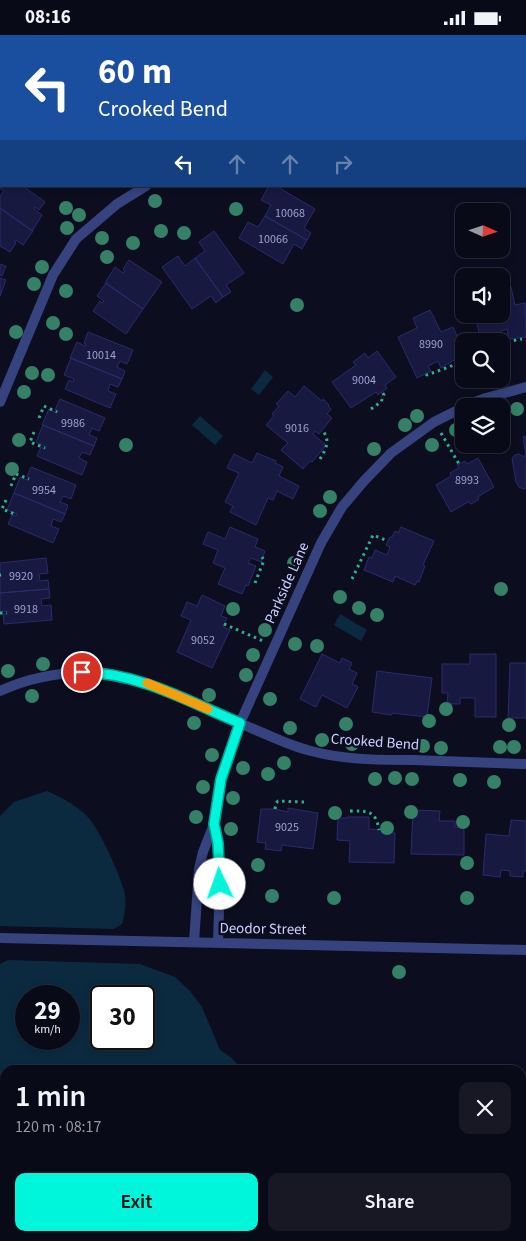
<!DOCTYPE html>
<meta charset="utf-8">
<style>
body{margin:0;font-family:"Source Sans 3",sans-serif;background:#171824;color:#f1f3f6;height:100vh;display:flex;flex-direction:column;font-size:19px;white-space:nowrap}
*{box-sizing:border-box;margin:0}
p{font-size:16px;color:#999aa1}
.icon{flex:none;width:28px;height:28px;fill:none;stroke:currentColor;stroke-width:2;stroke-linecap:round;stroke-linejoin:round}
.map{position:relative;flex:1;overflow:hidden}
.side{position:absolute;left:0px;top:1030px;width:526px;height:176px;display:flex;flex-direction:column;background:#090a17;border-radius:15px 15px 0 0;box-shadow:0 2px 8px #0003,0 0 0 1px #292b36}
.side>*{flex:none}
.top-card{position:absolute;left:0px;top:0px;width:526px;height:152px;box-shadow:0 2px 8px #0003,0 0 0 1px #292b36;background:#1a4fa0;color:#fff;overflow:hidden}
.needle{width:32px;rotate:93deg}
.buttons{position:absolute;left:455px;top:168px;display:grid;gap:10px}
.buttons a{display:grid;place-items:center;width:55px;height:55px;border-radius:10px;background:#090a17;box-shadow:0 2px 8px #0003,0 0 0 1px #292b36;font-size:25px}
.speed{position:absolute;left:15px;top:950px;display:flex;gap:10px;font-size:25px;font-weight:700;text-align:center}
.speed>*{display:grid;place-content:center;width:65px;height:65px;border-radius:50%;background:#090a17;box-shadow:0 2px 8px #0003,0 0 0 1px #292b36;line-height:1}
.speed small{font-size:12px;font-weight:400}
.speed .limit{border:2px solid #111;border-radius:8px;background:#fff;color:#111}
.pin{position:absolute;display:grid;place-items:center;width:42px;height:42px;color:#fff;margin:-21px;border:2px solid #fff;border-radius:50%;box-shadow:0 1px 5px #0007}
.me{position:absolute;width:55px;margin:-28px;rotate:357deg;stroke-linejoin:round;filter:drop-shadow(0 0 4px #0008)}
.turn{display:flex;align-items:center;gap:18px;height:105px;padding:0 15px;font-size:22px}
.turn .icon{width:65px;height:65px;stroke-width:2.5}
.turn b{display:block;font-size:35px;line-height:42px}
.lanes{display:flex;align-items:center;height:48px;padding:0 15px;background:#0003;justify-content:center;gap:25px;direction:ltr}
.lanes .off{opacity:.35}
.round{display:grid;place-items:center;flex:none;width:52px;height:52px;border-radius:10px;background:#171824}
.overview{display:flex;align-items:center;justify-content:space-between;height:85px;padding:0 15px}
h1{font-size:30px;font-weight:600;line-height:38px}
.action{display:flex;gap:10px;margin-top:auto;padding:10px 15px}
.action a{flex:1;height:58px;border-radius:10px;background:#00f6db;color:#111;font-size:20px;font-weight:600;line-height:58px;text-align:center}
.action a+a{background:#171824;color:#f1f3f6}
.status{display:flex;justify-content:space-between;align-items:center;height:35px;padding:0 25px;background:#090a17;direction:ltr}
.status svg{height:14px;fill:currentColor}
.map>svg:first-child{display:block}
</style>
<div class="status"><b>08:16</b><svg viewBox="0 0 49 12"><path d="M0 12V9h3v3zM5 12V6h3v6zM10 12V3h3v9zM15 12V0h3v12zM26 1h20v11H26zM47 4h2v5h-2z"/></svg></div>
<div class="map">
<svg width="526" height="1206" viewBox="0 0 526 1206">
<rect width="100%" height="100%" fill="#0c0d1f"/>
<!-- water -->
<path fill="#0b2a40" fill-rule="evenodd" d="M265,335L273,342L259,360L251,354Z
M200,381L223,401L215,410L192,390Z
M340,579L367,595L361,606L334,590Z
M47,756C61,762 74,769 86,780C100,794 118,836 124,855C127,867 125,878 122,889L114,894L0,891V781L14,767Z
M8,925L140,929L175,942L190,956L202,972L220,1015L232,1023L242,1035H5V1184L0,1183V929ZM69,961V1004H26V961ZM101,961H144V1004H101Z"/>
<!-- building -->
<path fill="#181940" stroke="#2a2b6d" d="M1,144V151H23L45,167L39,175L35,172L34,174L42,180L32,196L0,173V161L4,156L0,153Z
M269,151H276L315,174L304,193L311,198L307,205L265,181L271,170L261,165Z
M0,173L33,196L23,210L16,205L14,206L16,208L10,217L0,211Z
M265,181L307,205L302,214L294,209L283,229L239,203L248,187L258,192Z
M214,196L244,238L226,250L231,257L223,262L195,223L205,216L199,207Z
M178,221L185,231L195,223L223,262L216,268L211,261L192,274L162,232Z
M129,225L162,247L143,274L105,248L115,232L123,238L125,236L123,234Z
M0,229L6,231L2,241L0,240Z
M0,243L6,245L0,261Z
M106,248L143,274L126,299L93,276L100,266L102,268L104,266L97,261Z
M511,252L515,270L525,268L526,302L509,304L507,294L501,296L502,301L493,303L494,306H481L475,279H501V254Z
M430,275L441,297L453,292L464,316V319L441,333L438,326L428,331L431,336L417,343L398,302L417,293L413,283Z
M88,297L133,315L127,329L120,326L117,332L125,336L122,344L70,323L77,307L85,311L86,309L84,308Z
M377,316L396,342L385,350L387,353L378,360L376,357L351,373L332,347L356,330L353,327L365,318L368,323Z
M71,323L122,344L118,352L110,349L108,356L116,359L110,373L65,354L69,345L73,347L74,344L64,340Z
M304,351L322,366L323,364L329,370L328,371L331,374L327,379L332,383L319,399L315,396L313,399L326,410L312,427L310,426L303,434L281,415L288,408L266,390L274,381L272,379L279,371L276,369L288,356L295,362Z
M60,364L105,383L99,396L92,393L89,400L97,403L94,411L42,390L49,374L57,378L58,376L55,375Z
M43,390L94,411L90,420L82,417L79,423L87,427L82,440L37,421L41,412L45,414L46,412L36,407Z
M526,401V420L523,402Z
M257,418L276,426L275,428L283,432L279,441L299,451L293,464L277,456L273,465L268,463L256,490L230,477L233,471L225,467L239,438L227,433L234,419L252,428Z
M519,419L522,421H526V453L523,454L519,452L516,447L512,423L515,420Z
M478,423L494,452L479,461L478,465L471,469L468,467L451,477L436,450L451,441L450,438L459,433L457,430L465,426L467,429Z
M31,432L76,450L71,464L63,461L60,467L68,470L65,479L14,458L20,442L28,445L29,444L27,442Z
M14,458L65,479L61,487L53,484L51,491L59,494L53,508L8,489L12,480L16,481L17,479L7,475Z
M230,492L258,504L255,512L265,516L261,527L251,523L248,528L256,531L248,551L246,550L242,559L218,549L225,533L213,528L218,515L203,509L208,497L225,504Z
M401,492L434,506L423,530L425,531L419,547L417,546L415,550L395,541L393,547L364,535L369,522L372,523L375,515L387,520L390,512L386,510L390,502H392L395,496L398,498Z
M46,523L48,538L39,539L40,546L48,545L49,554L0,558V541H2L0,539V528Z
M49,554L50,563L41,564L42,571L51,570L52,585L4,589L3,579H7V576L0,577V558Z
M202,560L225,571L221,581L227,583L223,592L230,595L212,633L177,617L191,585L181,581L187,567L197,571Z
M322,619L340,628L342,623L352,628L349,634L357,638L352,649L358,652L347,673L322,660L316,672L300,664Z
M470,619H496V682H475V663H460V669H447L448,658H442V629H470Z
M510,628H526V683H508Z
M377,636L432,643L427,682L392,678V680L372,677Z
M288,773L318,778L313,814L282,810L281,816L265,814L266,808L257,807L261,774H275L288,777Z
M413,775L440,776L439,786H455V792L464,793V820L411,819Z
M347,782H369V794L386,795V797L395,798L394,828L349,827L350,806L337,805L338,783H347Z
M511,785L526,786V836H523V842L510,841V836L501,835L500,842L483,840L486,799L509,801Z"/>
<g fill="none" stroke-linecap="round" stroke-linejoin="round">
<!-- path -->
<path stroke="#2db18e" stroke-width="3" stroke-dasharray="2.5 4" stroke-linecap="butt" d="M53,1L55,0
M0,34L1,33
M495,302L496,306
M501,308L522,304
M426,339L427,340L454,330
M371,374L381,367L384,360L382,357
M39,383L44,371L57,377
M34,397L30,407L45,413
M441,398L459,429
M320,424C326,414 331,405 322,395
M11,451L16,439L29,444
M6,465L2,474L17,480
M0,540H1
M352,544L373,500L388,506
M255,548L264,525L262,522
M0,578H7
M224,589L263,606
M275,774L276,768L278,766L304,767
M350,776C367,776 376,775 379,795"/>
<!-- minor -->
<path stroke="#37437f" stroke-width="10" d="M0,367L53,240L76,204L117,169L146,151
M464,371L486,363L526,352
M0,656C95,613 165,655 251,693C271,701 290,711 311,716C345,725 378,725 413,725C450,726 488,728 526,729
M214,790C222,829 219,868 218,908
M0,903L526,915
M194,907L199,834L203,817L214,789L221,744L240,688L321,508L342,472L364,446L391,418L434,387L464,372"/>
</g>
<!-- trees -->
<g fill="#358066">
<circle cx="155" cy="166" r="7"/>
<circle cx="66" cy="173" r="7"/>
<circle cx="236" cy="174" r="7"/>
<circle cx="79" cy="180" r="7"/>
<circle cx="67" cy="193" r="7"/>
<circle cx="161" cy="196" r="7"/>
<circle cx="184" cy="198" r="7"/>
<circle cx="102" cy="203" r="7"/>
<circle cx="133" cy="208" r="7"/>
<circle cx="107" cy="222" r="7"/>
<circle cx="42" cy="232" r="7"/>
<circle cx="34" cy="249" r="7"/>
<circle cx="66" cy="256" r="7"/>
<circle cx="297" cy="270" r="7"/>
<circle cx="53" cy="288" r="7"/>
<circle cx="16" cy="297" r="7"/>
<circle cx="66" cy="299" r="7"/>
<circle cx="32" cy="338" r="7"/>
<circle cx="48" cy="340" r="7"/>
<circle cx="24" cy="357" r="7"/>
<circle cx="517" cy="374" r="7"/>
<circle cx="417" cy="381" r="7"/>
<circle cx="405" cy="390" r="7"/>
<circle cx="456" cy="395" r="7"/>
<circle cx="19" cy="405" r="7"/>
<circle cx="126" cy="410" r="7"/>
<circle cx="432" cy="410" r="7"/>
<circle cx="374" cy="414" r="7"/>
<circle cx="12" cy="434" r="7"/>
<circle cx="330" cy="462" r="7"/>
<circle cx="320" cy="476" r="7"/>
<circle cx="294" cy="528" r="7"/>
<circle cx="501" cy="554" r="7"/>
<circle cx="340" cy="562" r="7"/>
<circle cx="359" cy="573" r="7"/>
<circle cx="233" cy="574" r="7"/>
<circle cx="377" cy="580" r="7"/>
<circle cx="265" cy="595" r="7"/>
<circle cx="295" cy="609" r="7"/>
<circle cx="317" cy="611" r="7"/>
<circle cx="253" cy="620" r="7"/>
<circle cx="43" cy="629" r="7"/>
<circle cx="8" cy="636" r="7"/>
<circle cx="246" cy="640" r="7"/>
<circle cx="209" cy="660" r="7"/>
<circle cx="32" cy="661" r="7"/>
<circle cx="270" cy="664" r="7"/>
<circle cx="446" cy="674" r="7"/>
<circle cx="429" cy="686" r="7"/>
<circle cx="194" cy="688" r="7"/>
<circle cx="346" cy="689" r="7"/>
<circle cx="509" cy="690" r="7"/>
<circle cx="290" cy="693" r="7"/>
<circle cx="322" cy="705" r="7"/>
<circle cx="352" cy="709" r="7"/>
<circle cx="423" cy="711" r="7"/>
<circle cx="500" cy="712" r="7"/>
<circle cx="514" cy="712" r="7"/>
<circle cx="441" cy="713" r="7"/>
<circle cx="212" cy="720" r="7"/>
<circle cx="284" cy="728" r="7"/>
<circle cx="243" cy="733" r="7"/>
<circle cx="268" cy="739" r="7"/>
<circle cx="395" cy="743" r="7"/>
<circle cx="375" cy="744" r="7"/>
<circle cx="412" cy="744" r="7"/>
<circle cx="460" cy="745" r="7"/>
<circle cx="494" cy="747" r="7"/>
<circle cx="203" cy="752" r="7"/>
<circle cx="233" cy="763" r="7"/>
<circle cx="411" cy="777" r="7"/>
<circle cx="335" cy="778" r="7"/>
<circle cx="196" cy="782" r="7"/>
<circle cx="463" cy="787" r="7"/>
<circle cx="387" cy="793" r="7"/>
<circle cx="231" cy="794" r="7"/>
<circle cx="467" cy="828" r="7"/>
<circle cx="258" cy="830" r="7"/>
<circle cx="209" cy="835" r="7"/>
<circle cx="272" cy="861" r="7"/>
<circle cx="334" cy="863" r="7"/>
<circle cx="467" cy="863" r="7"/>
<circle cx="399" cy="937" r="7"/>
</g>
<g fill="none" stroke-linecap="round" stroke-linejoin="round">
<!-- route casing -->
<g stroke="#00a08e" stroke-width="12">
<path id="route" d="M82,637C140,638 189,667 240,688L221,744L214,789L218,808L220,849"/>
</g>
<!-- route -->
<use href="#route" stroke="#00f6db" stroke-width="9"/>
<!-- slow -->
<path stroke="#f59e0b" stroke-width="9" d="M147,648L208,674"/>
</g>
<g text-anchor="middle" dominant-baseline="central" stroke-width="5" stroke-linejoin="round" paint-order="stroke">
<!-- number labels -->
<g font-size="12" fill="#9ea2cf">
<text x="290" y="178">10068</text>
<text x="273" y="204">10066</text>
<text x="431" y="309">8990</text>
<text x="101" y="320">10014</text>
<text x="364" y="345">9004</text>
<text x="73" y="388">9986</text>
<text x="297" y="393">9016</text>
<text x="467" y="445">8993</text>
<text x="44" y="455">9954</text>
<text x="21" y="541">9920</text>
<text x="26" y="574">9918</text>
<text x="203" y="605">9052</text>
<text x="287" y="792">9025</text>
</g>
<!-- street labels -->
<g font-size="15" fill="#cbd0ff" stroke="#0c0d1f">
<text transform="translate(287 548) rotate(-66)">Parkside Lane</text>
<text transform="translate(375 707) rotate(4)">Crooked Bend</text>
<text transform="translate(263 894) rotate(1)">Deodor Street</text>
</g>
</g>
</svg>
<div class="buttons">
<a><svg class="needle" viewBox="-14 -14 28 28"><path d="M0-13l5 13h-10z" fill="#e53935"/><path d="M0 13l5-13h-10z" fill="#999aa1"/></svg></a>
<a><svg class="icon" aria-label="sound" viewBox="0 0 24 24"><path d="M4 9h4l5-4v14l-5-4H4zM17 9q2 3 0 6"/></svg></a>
<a><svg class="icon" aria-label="search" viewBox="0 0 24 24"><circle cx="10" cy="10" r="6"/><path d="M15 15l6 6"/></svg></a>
<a><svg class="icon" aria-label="layers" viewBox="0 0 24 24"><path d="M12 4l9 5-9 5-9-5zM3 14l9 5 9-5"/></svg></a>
</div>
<div class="speed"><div>29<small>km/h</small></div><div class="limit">30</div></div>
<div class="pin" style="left:82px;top:637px;background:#d93025"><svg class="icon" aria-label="arrive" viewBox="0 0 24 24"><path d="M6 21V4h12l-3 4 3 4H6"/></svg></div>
<svg class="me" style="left:220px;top:849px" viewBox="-20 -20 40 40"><circle r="19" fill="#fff"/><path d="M0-13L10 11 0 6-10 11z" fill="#00f6db"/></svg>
<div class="top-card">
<div class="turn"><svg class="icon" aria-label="left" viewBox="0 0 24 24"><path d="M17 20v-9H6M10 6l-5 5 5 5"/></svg><div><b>60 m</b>Crooked Bend</div></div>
<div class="lanes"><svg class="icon" aria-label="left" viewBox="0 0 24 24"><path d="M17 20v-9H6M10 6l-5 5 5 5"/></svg><svg class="icon off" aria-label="ahead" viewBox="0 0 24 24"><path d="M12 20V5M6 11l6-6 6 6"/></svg><svg class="icon off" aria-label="ahead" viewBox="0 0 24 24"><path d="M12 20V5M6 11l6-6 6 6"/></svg><svg class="icon off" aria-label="right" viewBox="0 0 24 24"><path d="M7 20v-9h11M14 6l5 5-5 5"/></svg></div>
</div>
<section class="side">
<div class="overview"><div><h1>1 min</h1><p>120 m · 08:17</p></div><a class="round"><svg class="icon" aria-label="close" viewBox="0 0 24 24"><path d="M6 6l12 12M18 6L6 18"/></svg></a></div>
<div class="action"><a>Exit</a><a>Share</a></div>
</section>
</div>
